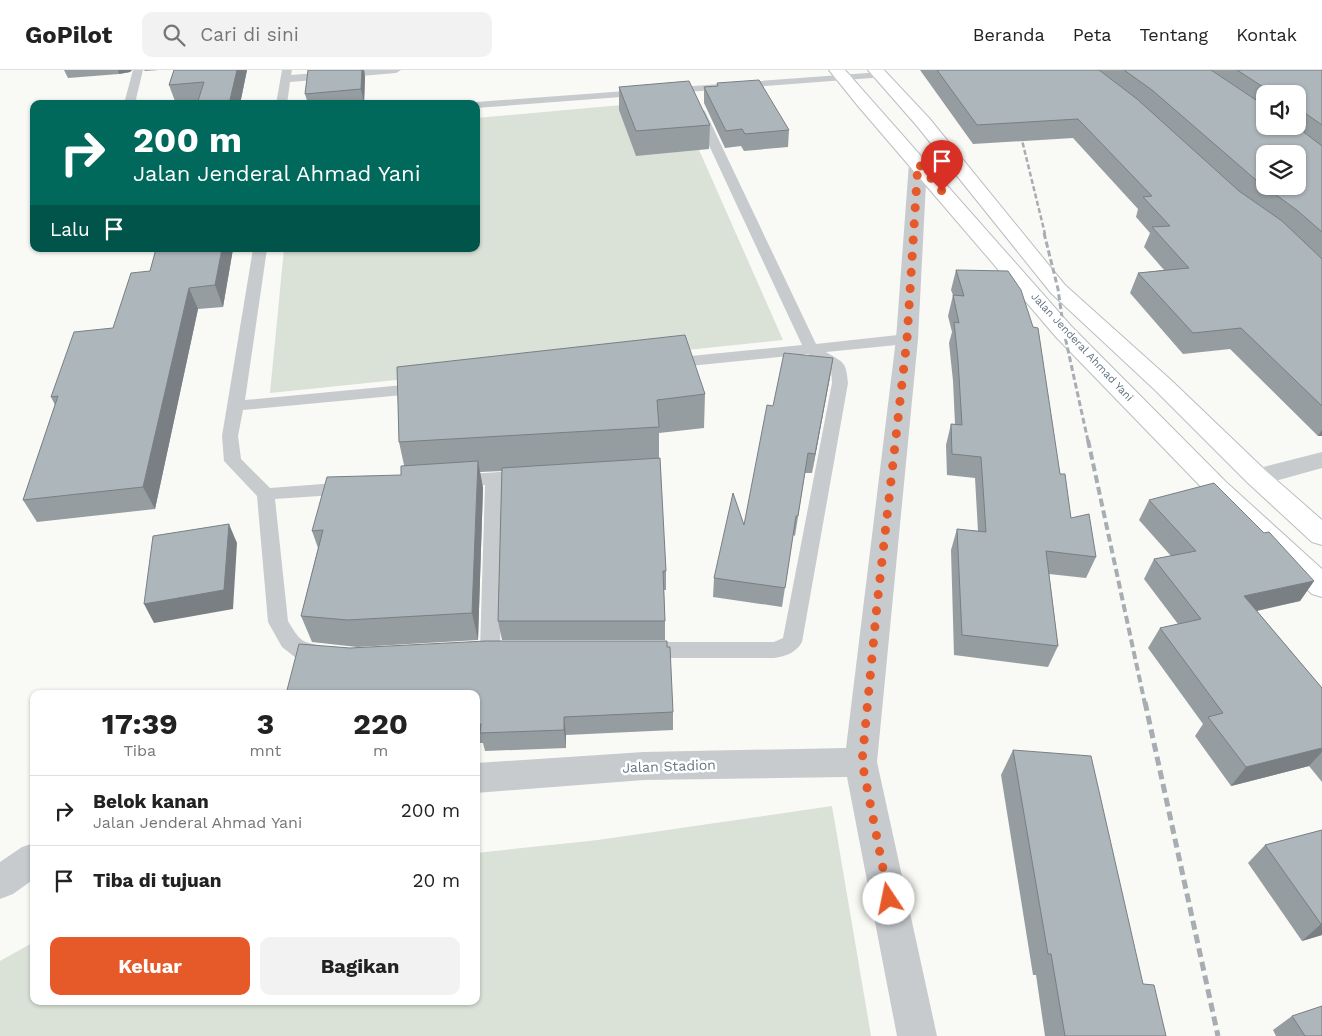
<!DOCTYPE html>
<html lang="id">
<style>
body{margin:0;font-family:"Work Sans",sans-serif;background:#f2f2f2;color:#222;height:100vh;display:flex;flex-direction:column;font-size:19px;white-space:nowrap}
*{box-sizing:border-box;margin:0}
p{font-size:16px;color:#767676}
.icon{flex:none;width:28px;height:28px;fill:none;stroke:currentColor;stroke-width:2;stroke-linecap:round;stroke-linejoin:round}
.map{position:relative;flex:1;overflow:hidden}
.sheet{position:absolute;left:30px;top:620px;width:450px;height:315px;display:flex;flex-direction:column;background:#fff;border-radius:10px;box-shadow:0 1px 4px #0004}
.sheet>*{flex:none}
.banner{position:absolute;left:30px;top:30px;width:450px;height:152px;border-radius:10px;box-shadow:0 1px 4px #0004;background:#00695c;color:#fff;overflow:hidden}
.buttons{position:absolute;left:1256px;top:15px;display:grid;gap:10px}
.buttons a{display:grid;place-items:center;width:50px;height:50px;border-radius:10px;background:#fff;box-shadow:0 1px 4px #0004;font-size:25px}
.pin{position:absolute;display:grid;place-items:center;width:42px;height:42px;color:#fff;margin:-51px -21px;border-radius:50% 50% 50% 0;rotate:-45deg;box-shadow:0 0 5px #0007}
.pin .icon{rotate:45deg}
.me{position:absolute;width:55px;margin:-28px;rotate:349deg;stroke-linejoin:round;filter:drop-shadow(0 0 4px #0008)}
.turn{display:flex;align-items:center;gap:18px;height:105px;padding:0 20px;font-size:22px}
.turn .icon{width:65px;height:65px;stroke-width:2.5}
.turn b{display:block;font-size:35px;line-height:42px}
.then{display:flex;align-items:center;height:48px;padding:0 20px;background:#0003;gap:10px;font-size:19px}
.eta{display:flex;justify-content:space-evenly;align-items:center;height:85px;text-align:center}
.eta b{font-size:30px;font-weight:700;line-height:35px}
.button{display:flex;gap:10px;margin-top:auto;padding:10px 20px}
.button a{flex:1;height:58px;border-radius:10px;background:#e65929;color:#fff;font-size:20px;font-weight:700;line-height:58px;text-align:center}
.button a+a{background:#f2f2f2;color:#222}
ul{padding:0;list-style:none}
li{display:flex;align-items:center;gap:15px;height:70px;padding:0 20px;border-top:1px solid #e0e0e0}
li div{flex:1}
li b{display:block;font-size:19px}
li em{font-style:normal}
header{display:flex;align-items:center;gap:30px;box-sizing:border-box;height:70px;padding:0 25px;background:#fff;border-bottom:1px solid #e0e0e0}
header strong{font-size:24px}
nav{display:flex;gap:28px;margin-inline-start:auto;font-size:18px}
.search{width:350px;height:45px;background:#f2f2f2;display:flex;align-items:center;gap:12px;box-sizing:border-box;padding:0 18px;border-radius:10px;color:#767676;font-size:19px}
.map>svg:first-child{display:block}
</style>
<header>
<strong>GoPilot</strong>
<div class="search"><svg class="icon" aria-label="search" viewBox="0 0 24 24"><circle cx="10" cy="10" r="6"/><path d="M15 15l6 6"/></svg>Cari di sini</div>
<nav><a>Beranda</a><a>Peta</a><a>Tentang</a><a>Kontak</a></nav>
</header>
<div class="map">
<svg width="1322" height="966" viewBox="0 0 1322 966">
<rect width="100%" height="100%" fill="#f9f9f6"/>
<!-- green -->
<path fill="#dae1d7" d="M677,30L783,270L270,323L284,179H476V48Z
M832,736L871,966H0V891L34,872V931H476V783L598,770Z"/>
<g fill="none" stroke-linecap="round" stroke-linejoin="round">
<!-- primary casing -->
<g stroke="#babec2" stroke-width="2">
<path id="primary" d="M829,0H845L1072,257L1226,412L1322,499V527L1312,524L1208,424L1056,267L858,36Z
M868,0H884L929,48L1065,215L1172,311L1266,401L1322,450V475L1312,472L1248,413L1156,321L1051,223L917,56Z"/>
</g>
<!-- lane -->
<path fill="#c7cbce" fill-rule="evenodd" d="M133,0H143L136,29L140,34H128L125,30Z
M282,0H292L291,5L357,0H401L396,3L290,12L287,34H276Z
M881,2L886,5L885,7L476,38V34H471L476,32Z
M699,38L705,41L816,274L907,264L912,266L915,269L912,272L907,274L826,282C844,293 846,291 848,313L802,572C796,583 786,586 774,588H645L638,586L635,580L638,574L645,572H774L783,568L832,313L831,299L808,284L670,298L665,296L662,293L665,290L670,288L802,275L693,41Z
M253,179H267L245,330L424,313L430,315L432,318L430,321L424,323L243,340L238,366L241,389L270,418L349,412L355,414L358,418L355,422L349,424L275,429L288,551C303,577 303,570 328,578L331,584L328,590L321,592L296,588L282,577L268,552L257,426L224,391L222,366Z
M526,400L532,402L535,406L532,410L503,414L500,580L497,586L490,588L483,586L480,580L485,415L456,417L450,415L447,411L450,407L456,405Z"/>
<!-- street -->
<path fill="#c7cbce" fill-rule="evenodd" d="M918,88L924,89L927,93L918,269L877,692L937,966H897L847,707L644,710L476,723V693L644,682L846,678L896,269L909,93L912,89Z
M1322,382V398L1257,416L1248,413L1244,407L1248,401Z
M34,773V809L13,824L0,829V792L22,777Z"/>
<!-- primary -->
<use href="#primary" fill="#fff" fill-rule="evenodd"/>
<!-- rail-far3 -->
<path stroke="#a7adb3" stroke-width="2.5" stroke-dasharray="5 2.5" stroke-linecap="butt" d="M1019,58L1045,164"/>
<!-- rail-far2 -->
<path stroke="#a7adb3" stroke-width="3" stroke-dasharray="6 3" stroke-linecap="butt" d="M1044,163L1058,219L1064,262L1088,371"/>
<!-- rail-far1 -->
<path stroke="#a7adb3" stroke-width="4" stroke-dasharray="8 4" stroke-linecap="butt" d="M1088,370L1145,634"/>
<!-- rail -->
<path stroke="#a7adb3" stroke-width="5" stroke-dasharray="9 5" stroke-linecap="butt" d="M1145,632L1218,966"/>
</g>
<!-- wall -->
<path fill="#959da1" fill-rule="evenodd" d="M64,0H132L130,2L119,4L68,8Z
M144,0H159L145,1Z
M174,0H247L240,34L198,32L176,34L169,15Z
M308,0H364L365,7L364,34H308L305,24Z
M920,0H1322V366H1318L1230,279L1183,284L1130,223L1138,203L1164,200L1144,177L1150,163L1136,147L1138,139L1073,68L973,74ZM1265,24H1298V56H1265Z
M717,13L789,60L788,77L744,81L741,76L725,78L704,33V17L717,16Z
M619,17L710,55L709,79L636,86L619,40Z
M156,179H233L223,237L198,239L155,439L37,452L23,430L55,335L51,327L113,258L150,201Z
M956,200L1060,404L1071,448L1096,487L1086,508L1049,504L1058,576L1048,597L954,585L951,480L957,459L978,461L975,408L947,405L946,375L951,354H955L953,311L949,273L952,262L948,246L953,225L951,220Z
M833,288L812,403H805L795,466L793,465L782,537L713,527L714,508L744,455Z
M397,297L705,324L704,358L659,363V388L666,501V520H664L665,551V570H502L498,551L502,401L480,402L483,418L478,570L357,577L312,572L301,546L318,478L312,461L401,405L404,395L399,372Z
M1149,430L1264,463L1314,511L1300,531L1257,541L1322,618V712L1309,696L1231,716L1195,666L1203,654L1148,578L1160,558L1178,554L1144,509L1154,489L1171,486L1139,450Z
M476,624L673,642V660L566,665V678L485,681L483,673H476Z
M1013,680L1143,914L1166,966H1045L1036,905H1033L1001,705Z
M1322,760V865L1302,871L1248,793L1265,775Z
M1292,946L1322,966H1276L1273,960Z"/>
<!-- shaded-wall -->
<path fill="#797f83" d="M118,0H132L130,2L119,4Z
M237,0H247L240,34H229Z
M362,0H364L365,7L364,34L361,19Z
M222,179H233L223,237L215,215Z
M189,218L198,239L155,439L143,417Z
M833,288L830,307L812,403L815,384Z
M1322,360V366H1318Z
M478,391L483,418L478,570L472,543Z
M229,454L237,473L233,539L154,553L144,534Z
M1314,511L1300,531L1232,546L1244,526Z
M564,647L566,665V678L564,660Z
M1322,678V682L1309,696L1231,716L1246,697Z
M1321,854H1322V865L1302,871Z"/>
<!-- building -->
<path fill="#adb6bb" stroke="#797f83" fill-rule="evenodd" d="M174,0H237L229,34H197L204,12L169,15Z
M308,0H362L361,19L305,24Z
M937,0H1099L1137,29L1239,121L1282,151L1322,189V336L1241,258L1193,263L1138,203L1189,198L1152,157L1170,156L1143,127L1152,126L1078,49L977,55Z
M1124,0H1211L1265,36V56H1296L1322,76V162L1298,141L1256,110L1152,20ZM1265,84H1298V116H1265Z
M1237,0H1322V55L1298,38V24H1274Z
M759,10L789,60L745,64L742,59L726,61L704,17L718,16L717,13Z
M689,11L710,55L636,61L619,17Z
M156,179H222L215,215L189,218L143,417L23,430L58,326L51,327L74,262L113,258L131,203L150,201Z
M956,200L1008,201L1021,220L1033,257L1038,258L1060,404H1065L1071,448L1089,444L1096,487L1046,481L1058,576L962,565L957,459L986,462L981,387L952,384L951,354L962,355L958,290L954,252L959,253L953,225L964,226Z
M685,265L705,324L657,330L659,357L399,372L397,297Z
M784,283L833,288L815,384L808,383L798,446H796L785,518L714,508L733,423L744,455L767,335L773,336Z
M660,388L666,501H663L665,551H498L502,398Z
M478,391L472,543L348,550L301,546L323,460L312,461L327,407L401,405V396Z
M1214,413L1264,463L1269,462L1314,511L1244,526L1322,618V678L1246,697L1208,647L1223,643L1160,558L1201,549L1154,489L1196,481L1149,430Z
M229,454L224,520L144,534L153,466Z
M486,571H667V577H670L673,642L564,647V660L480,663L481,654L476,655V624H286L299,574L350,578Z
M1013,680L1091,686L1143,914L1154,915L1166,966H1065L1051,884H1048Z
M1322,760V854H1321L1265,775Z
M1322,936V966H1305L1292,946Z"/>
<g fill="none" stroke-linecap="round" stroke-linejoin="round">
<!-- route -->
<path stroke="#e65929" stroke-width="9" stroke-dasharray="0 16.2" d="M889,829L862,692L877,535L907,269L918,93L942,121"/>
</g>
<g text-anchor="middle" dominant-baseline="central" stroke-width="5" stroke-linejoin="round" paint-order="stroke">
<!-- far-street labels -->
<g font-size="11" fill="#637482" stroke="#fff">
<text transform="translate(1082 277) rotate(47)">Jalan Jenderal Ahmad Yani</text>
</g>
<!-- street labels -->
<g font-size="14" fill="#637482" stroke="#fff">
<text transform="translate(669 696) rotate(-2)">Jalan Stadion</text>
</g>
</g>
</svg>
<div class="buttons">
<a><svg class="icon" aria-label="sound" viewBox="0 0 24 24"><path d="M4 9h4l5-4v14l-5-4H4zM17 9q2 3 0 6"/></svg></a>
<a><svg class="icon" aria-label="layers" viewBox="0 0 24 24"><path d="M12 4l9 5-9 5-9-5zM3 14l9 5 9-5"/></svg></a>
</div>
<div class="pin" style="left:942px;top:121px;background:#d93025"><svg class="icon" aria-label="arrive" viewBox="0 0 24 24"><path d="M6 21V4h12l-3 4 3 4H6"/></svg></div>
<svg class="me" style="left:889px;top:829px" viewBox="-20 -20 40 40"><circle r="19" fill="#fff"/><path d="M0-13L10 11 0 6-10 11z" fill="#e65929"/></svg>
<div class="banner">
<div class="turn"><svg class="icon" aria-label="right" viewBox="0 0 24 24"><path d="M7 20v-9h11M14 6l5 5-5 5"/></svg><div><b>200 m</b>Jalan Jenderal Ahmad Yani</div></div>
<div class="then">Lalu<svg class="icon" aria-label="arrive" viewBox="0 0 24 24"><path d="M6 21V4h12l-3 4 3 4H6"/></svg></div>
</div>
<section class="sheet">
<div class="eta">
<div><b>17:39</b><p>Tiba</p></div>
<div><b>3</b><p>mnt</p></div>
<div><b>220</b><p>m</p></div>
</div>
<ul>
<li><svg class="icon" aria-label="right" viewBox="0 0 24 24"><path d="M7 20v-9h11M14 6l5 5-5 5"/></svg><div><b>Belok kanan</b><p>Jalan Jenderal Ahmad Yani</p></div><em>200 m</em></li>
<li><svg class="icon" aria-label="arrive" viewBox="0 0 24 24"><path d="M6 21V4h12l-3 4 3 4H6"/></svg><div><b>Tiba di tujuan</b></div><em>20 m</em></li>
</ul>
<div class="button"><a>Keluar</a><a>Bagikan</a></div>
</section>
</div>
